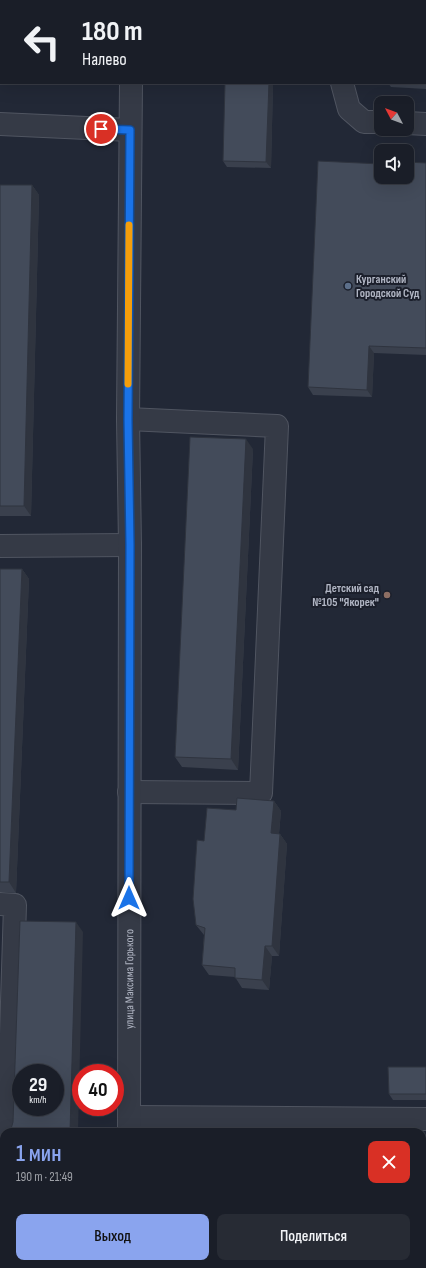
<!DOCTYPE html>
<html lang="ru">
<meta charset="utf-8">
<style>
body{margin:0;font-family:"Sofia Sans Condensed",sans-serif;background:#272b34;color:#f1f3f6;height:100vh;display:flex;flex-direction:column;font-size:15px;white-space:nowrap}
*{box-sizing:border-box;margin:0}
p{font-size:13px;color:#9fa2a8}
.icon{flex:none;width:22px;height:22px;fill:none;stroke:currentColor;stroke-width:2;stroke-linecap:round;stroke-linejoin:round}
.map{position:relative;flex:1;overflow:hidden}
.panel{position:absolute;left:0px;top:1128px;width:426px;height:140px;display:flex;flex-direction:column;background:#1a1e28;border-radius:12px 12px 0 0;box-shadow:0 4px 16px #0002,0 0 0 1px #383c45}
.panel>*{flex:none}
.guide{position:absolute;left:0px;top:0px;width:426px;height:84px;box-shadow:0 4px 16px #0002,0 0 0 1px #383c45;background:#1a1e28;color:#f1f3f6;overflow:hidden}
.needle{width:26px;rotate:311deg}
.tools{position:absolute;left:374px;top:96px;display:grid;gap:8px}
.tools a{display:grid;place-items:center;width:40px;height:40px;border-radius:8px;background:#1a1e28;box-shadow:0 4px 16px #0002,0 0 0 1px #383c45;font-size:20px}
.speed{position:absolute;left:12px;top:1064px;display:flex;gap:8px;font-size:20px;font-weight:700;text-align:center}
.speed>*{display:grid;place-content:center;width:52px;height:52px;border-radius:50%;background:#1a1e28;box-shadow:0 4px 16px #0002,0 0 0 1px #383c45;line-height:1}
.speed small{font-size:10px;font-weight:400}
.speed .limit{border:6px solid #d22;background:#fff;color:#111}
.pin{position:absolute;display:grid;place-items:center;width:34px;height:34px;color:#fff;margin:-17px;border:2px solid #fff;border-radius:50%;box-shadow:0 1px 4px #0007}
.me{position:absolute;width:44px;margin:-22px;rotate:0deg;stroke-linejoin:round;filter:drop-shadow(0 0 3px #0008)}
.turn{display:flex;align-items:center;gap:14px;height:84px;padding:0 16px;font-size:18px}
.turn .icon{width:52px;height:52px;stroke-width:2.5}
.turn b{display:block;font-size:28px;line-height:34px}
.round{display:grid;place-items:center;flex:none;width:42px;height:42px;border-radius:8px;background:#272b34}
.overview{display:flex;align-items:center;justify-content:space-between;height:68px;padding:0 16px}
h1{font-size:24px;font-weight:600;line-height:30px;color:#8aa4ee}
.button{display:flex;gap:8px;margin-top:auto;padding:8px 16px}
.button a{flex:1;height:46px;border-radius:8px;background:#8aa4ee;color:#111;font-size:16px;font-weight:600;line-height:46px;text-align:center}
.button a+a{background:#272b34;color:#f1f3f6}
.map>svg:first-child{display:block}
</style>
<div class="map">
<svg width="426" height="1268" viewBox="0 0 426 1268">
<rect width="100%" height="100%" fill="#222836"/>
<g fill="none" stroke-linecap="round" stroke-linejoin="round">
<!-- minor casing -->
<g stroke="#505561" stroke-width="24">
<g id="minor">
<path d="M132,1V0"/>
<path d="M336,1V0"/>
<path d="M342,83L349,109L364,122H381"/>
<path d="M407,123L426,124"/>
<path d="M0,124L130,130"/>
<path d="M128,419L277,426L261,793L129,792"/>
<path d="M0,546L130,545"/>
<path d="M0,904L15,905L8,1132"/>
<path d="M129,1117L426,1119"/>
<path id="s1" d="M129,1132L130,545L128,419L131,83"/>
<path d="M0,1257H4"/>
<path d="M129,1264V1268"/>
</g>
</g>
<!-- minor -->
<use href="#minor" stroke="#353a46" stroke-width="22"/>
</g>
<!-- wall -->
<path fill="#3a404d" d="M0,0H42V1H1V64H0Z
M426,0V89L391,87L388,83H425V1Z
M273,84L271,168L227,167L223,161Z
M426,163V355L374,353L372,397L313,395L308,387L381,177Z
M0,185H32L39,195L31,516H0Z
M253,449L238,770L182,767L175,757Z
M0,569H22L29,579L16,893L0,892Z
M274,801L281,811L279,834H280L287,844L279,956H272L269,990L242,988L235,977L209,975L202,965L204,935L196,925L204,841L236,810Z
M426,1067V1100H393L389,1094Z
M4,1134V1241L0,1236V1219Z"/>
<!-- shaded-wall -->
<path fill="#2f343f" d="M34,0H42V1H34Z
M303,0H311V1H303Z
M269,83H272L273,84L271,168L266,162Z
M32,185L39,195L31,516L24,506Z
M369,346L374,353L372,397L367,390Z
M246,439L253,449L238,770L231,759Z
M22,569L29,579L16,893L9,882Z
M274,801L281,811L278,843L271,833Z
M280,834L287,844L279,956L272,946Z
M76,922L83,932L78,1132H70Z
M265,946L272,956L269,990L262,980Z
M67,1264H74V1268H67Z
M408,1264H415V1268H407Z"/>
<!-- building -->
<path fill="#434b5a" stroke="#2f343f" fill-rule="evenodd" d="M0,0H34V1H1V54H0Z
M246,0H303V1H246Z
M389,0H426V79H425V1H389Z
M225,83H269L266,162L223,161Z
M318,161L381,164V177H407V162L426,163V348L369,346L367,390L308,387Z
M0,185H32L24,506H0Z
M190,437L246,439L231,759L175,757Z
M0,569H22L9,882H0Z
M237,798L274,801L271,833L280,834L272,946H265L262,980L235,978V968L202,965L205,928L196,925L193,899L197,840L204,841L207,808L236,810Z
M20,921L76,922L70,1132H8L11,1129L13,1122ZM21,1073H55V1107H21Z
M388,1067H426V1094H389Z
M227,1128L318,1132H227Z
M2,1134H4V1237L0,1235Z
M3,1257H4V1264H67V1268H0V1259Z
M316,1264H408L407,1268H316Z"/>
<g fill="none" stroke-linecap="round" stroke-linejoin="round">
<!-- route casing -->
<g stroke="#114b97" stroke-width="10">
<path id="route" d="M101,129L130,130L128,420L130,545L129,898"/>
</g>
<!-- route -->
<use href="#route" stroke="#1a73e8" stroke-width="7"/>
<!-- slow -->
<path stroke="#f59e0b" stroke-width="7" d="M128,384L129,225"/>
</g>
<!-- markers -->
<circle fill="#5c6f8a" stroke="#1b1f2b" stroke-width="1.5" cx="348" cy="286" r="4"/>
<circle fill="#8d6e63" stroke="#1b1f2b" stroke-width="1.5" cx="387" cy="595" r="4"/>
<g text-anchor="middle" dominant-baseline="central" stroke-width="4" stroke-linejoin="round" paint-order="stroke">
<!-- poi labels -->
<g font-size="12" font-weight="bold" fill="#b0b5c3" stroke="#1b1f2b" text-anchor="start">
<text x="356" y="279">Курганский<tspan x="356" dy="14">Городской Суд</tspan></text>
<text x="379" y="588" text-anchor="end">Детский сад<tspan x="379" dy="14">№105 "Якорек"</tspan></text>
</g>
<!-- street labels -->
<g font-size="12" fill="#b0b5c3" stroke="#1b1f2b">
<text stroke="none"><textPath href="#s1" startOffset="153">улица Максима Горького</textPath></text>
</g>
</g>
</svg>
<div class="tools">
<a><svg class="needle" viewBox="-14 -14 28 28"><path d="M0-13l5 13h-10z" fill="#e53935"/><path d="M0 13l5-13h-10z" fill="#9fa2a8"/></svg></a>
<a><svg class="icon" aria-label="sound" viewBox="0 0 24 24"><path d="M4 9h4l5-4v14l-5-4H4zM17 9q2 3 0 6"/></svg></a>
</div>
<div class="speed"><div>29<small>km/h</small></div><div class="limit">40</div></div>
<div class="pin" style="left:101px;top:129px;background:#d93025"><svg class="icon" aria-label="arrive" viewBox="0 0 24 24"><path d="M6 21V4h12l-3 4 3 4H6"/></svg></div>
<svg class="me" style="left:129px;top:898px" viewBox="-20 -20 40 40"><path d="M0-17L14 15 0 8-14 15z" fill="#1a73e8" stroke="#fff" stroke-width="4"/></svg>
<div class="guide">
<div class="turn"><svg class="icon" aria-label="left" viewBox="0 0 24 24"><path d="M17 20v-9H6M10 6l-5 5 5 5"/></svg><div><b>180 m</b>Налево</div></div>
</div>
<section class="panel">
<div class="overview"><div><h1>1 мин</h1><p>190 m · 21:49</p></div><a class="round" style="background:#d93025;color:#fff"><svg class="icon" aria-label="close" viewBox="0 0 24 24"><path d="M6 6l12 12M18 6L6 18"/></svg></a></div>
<div class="button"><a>Выход</a><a>Поделиться</a></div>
</section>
</div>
